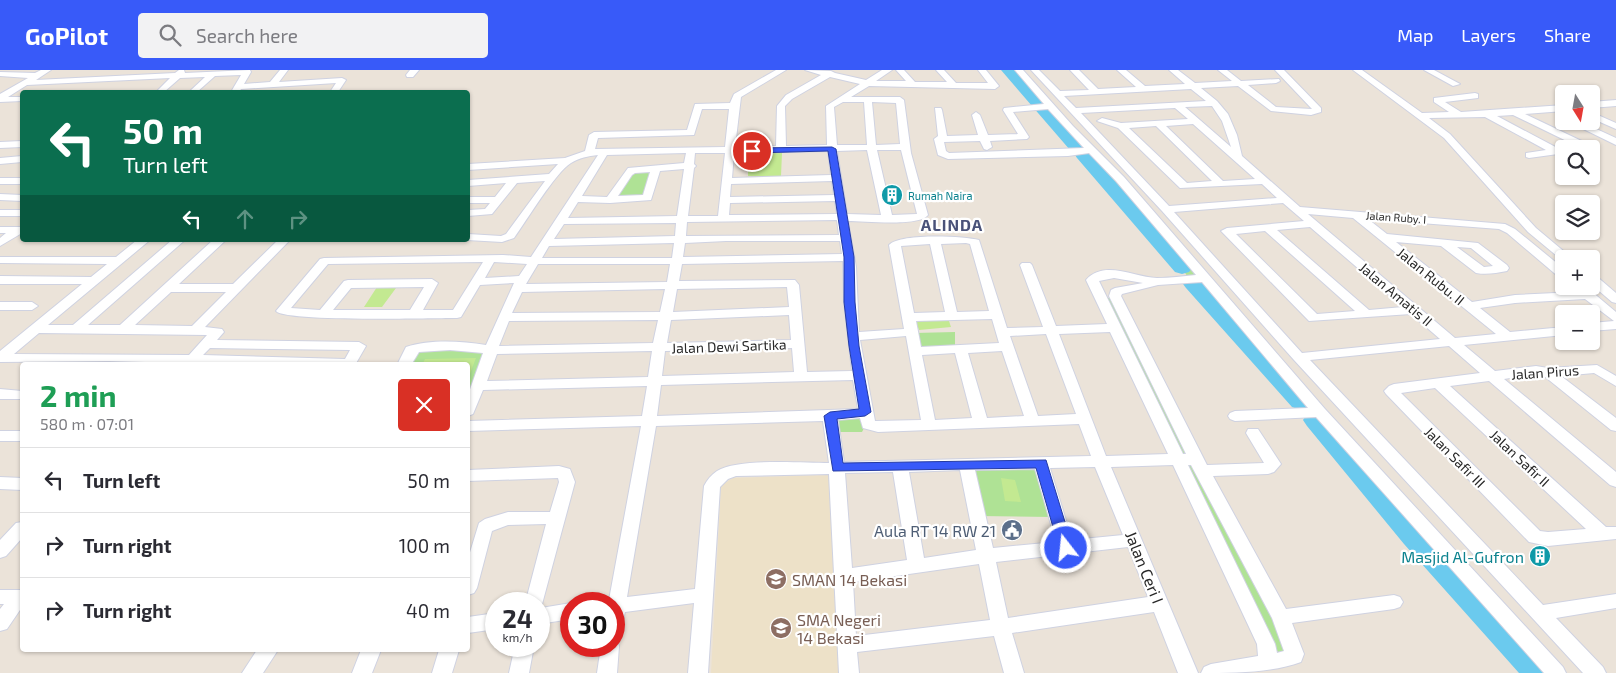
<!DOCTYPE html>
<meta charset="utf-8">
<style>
body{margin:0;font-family:"Exo 2",sans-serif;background:#f2f2f3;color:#2b2b33;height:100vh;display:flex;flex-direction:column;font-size:19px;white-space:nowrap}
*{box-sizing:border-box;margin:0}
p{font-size:16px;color:#7c7c81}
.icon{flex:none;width:28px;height:28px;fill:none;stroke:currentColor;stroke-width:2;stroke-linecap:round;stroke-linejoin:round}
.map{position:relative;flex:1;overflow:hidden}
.panel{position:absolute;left:20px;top:292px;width:450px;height:290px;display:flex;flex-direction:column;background:#fff;border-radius:5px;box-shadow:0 1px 4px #0004}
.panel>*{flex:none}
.guide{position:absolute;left:20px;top:20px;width:450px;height:152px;border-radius:5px;box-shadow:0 1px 4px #0004;background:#0b6e4f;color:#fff;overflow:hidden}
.needle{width:32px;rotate:169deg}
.tools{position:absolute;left:1555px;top:15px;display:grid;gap:10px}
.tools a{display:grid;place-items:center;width:45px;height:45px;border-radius:5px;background:#fff;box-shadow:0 1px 4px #0004;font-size:25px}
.speed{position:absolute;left:485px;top:522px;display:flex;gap:10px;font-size:25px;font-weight:700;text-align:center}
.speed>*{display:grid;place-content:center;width:65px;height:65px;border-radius:50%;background:#fff;box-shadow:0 1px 4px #0004;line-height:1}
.speed small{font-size:12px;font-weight:400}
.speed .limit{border:8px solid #d22;background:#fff;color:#111}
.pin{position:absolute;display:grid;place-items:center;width:42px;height:42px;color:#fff;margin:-21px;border:2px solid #fff;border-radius:50%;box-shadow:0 1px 5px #0007}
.me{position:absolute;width:55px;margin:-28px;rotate:344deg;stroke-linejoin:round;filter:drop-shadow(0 0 4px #0008)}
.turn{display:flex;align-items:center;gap:18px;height:105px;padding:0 20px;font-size:22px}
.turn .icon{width:65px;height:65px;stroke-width:2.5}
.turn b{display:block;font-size:35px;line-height:42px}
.lanes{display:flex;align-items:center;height:48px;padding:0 20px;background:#0003;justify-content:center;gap:25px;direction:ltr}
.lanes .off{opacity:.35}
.round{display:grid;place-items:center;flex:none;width:52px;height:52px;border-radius:5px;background:#f2f2f3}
.head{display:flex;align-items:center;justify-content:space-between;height:85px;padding:0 20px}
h1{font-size:30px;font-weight:700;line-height:38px;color:#1e9e55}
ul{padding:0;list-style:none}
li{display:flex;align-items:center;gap:15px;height:65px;padding:0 20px;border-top:1px solid #e1e1e2}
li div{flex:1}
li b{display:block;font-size:19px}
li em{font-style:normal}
header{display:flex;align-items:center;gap:30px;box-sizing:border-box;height:70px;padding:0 25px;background:#385af9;color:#fff}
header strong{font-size:24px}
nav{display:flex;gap:28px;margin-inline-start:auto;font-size:18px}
.search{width:350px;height:45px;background:#f2f2f3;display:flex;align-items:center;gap:12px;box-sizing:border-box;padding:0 18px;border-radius:5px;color:#7c7c81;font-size:19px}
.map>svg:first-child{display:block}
</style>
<header>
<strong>GoPilot</strong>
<div class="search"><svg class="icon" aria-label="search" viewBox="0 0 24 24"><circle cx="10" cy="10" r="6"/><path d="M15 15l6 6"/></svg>Search here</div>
<nav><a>Map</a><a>Layers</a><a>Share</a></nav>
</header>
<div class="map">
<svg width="1616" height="603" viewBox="0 0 1616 603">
<rect width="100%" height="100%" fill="#ebe3d9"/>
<!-- education -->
<path fill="#ede1c8" d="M829,405L841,603H711L721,415L733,408Z"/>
<!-- green -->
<path fill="#afe295" d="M1008,0H1019L1556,603H1539L1414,466L1309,343L1189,209L1182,198Z
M634,101H654L648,127L613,129Z
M1102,228H1113L1192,387H1178Z
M955,262V276L919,277L914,263Z
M415,280L489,281L468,336V295H408Z
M863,346L865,356L862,362H839L835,349Z
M1195,391L1290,582L1273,588L1180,392Z
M1038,395L1052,447L978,446L970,396Z"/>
<!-- pitch -->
<path fill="#c3e991" d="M748,83H782L781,106H748Z
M377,217L396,218L382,237H364Z
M914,248H948L951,257L919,260Z
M476,288L468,309V295H422L425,289Z
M1001,408L1015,410L1021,432L1005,431Z"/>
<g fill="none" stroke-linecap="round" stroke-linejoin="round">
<!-- river -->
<path fill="#6bcaee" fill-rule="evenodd" d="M1001,0H1015L1044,34L1082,74L1084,77L1082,80H1070Z
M1083,80L1089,82L1189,194L1192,198L1189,202L1182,204L1175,202L1077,88L1075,85L1077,82Z
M1193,208L1200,210L1308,327L1312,332L1308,337L1300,340L1292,337L1186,218L1183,214L1186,210Z
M1315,342L1323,344L1424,458L1550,593L1555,603H1519L1404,474L1307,356L1303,350L1307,344Z"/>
<!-- minor casing -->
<g stroke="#cfd2e1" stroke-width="2">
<path id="minor" d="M41,0H51L36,10L175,3L179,0H184L185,3L250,0L251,2L244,14L270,12L280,0H288L279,12L342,8L346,10L338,22H330L336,13L241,19L239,22H231L241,5L215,6L197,22H189L205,7L180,8L164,22H156L170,8L27,15L8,27H22V31L0,32V24L28,8L0,6V2L35,3Z
M410,0H419L413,7H407L406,5Z
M776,0H786L741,27L735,77L776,76L777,36L786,25L821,5L805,0L831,1L835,3L866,10L882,0H892L876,11H906L896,0H904L915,12H947L936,0H944L956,13H988L978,0H986L999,16L995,19L869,16L851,27H900L904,30L911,83L928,145C919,157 864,151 848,151L856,197L859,262L904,259L889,175C900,163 963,166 979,170L1007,258L1043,257L1020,195L1022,193H1030L1032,195L1056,256L1107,254L1086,210C1104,189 1136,208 1157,208C1170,208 1183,206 1196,205L1116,111L1089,83L1068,86L948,89L938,85L934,69L938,66L935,38H941L942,40L947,66L978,65L972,45L976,42L980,45L988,65L1018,64L1003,40L1004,38L1044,34L1015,0H1023L1073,56L1124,107L1325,339L1563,597L1566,603H1544L1316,347L1235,351L1230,349L1228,346L1230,343L1235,341L1308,338L1202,212L1158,215L1122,224L1121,226L1207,395L1264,393L1246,363L1248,359H1258L1281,394L1274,402L1268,404L1213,406L1286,539L1394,525L1400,527L1403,532L1400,537L1394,539L1292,553L1304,584L1301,592C1271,603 1234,603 1201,603L1204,597L1211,594L1258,586L1257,574L1173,395L1111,397L1198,603H1178L1154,542L1012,563L1024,603H1004L994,566L857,582L859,603H839L829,404L736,406L728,409L720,417L708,603H688L694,533L625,542L621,558L614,560V534H606L609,530L641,356L468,361V351L642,346L647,316L483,320L473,344L468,346V325L483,283L450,280L419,282L411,295H397L406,277C431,269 460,271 486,275L514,213L480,215L461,247L457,248C433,248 285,252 276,241L320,189L324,188L503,185L531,187L598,85C588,86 579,88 571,93C555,103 527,150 514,168L502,172L467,170L468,164L501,166L506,164L545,111L517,113L492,144L468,146V140L485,139L490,133H468V127H495L506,113L468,116V110L549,104L558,94L468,100V94L565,88L585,81L589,65L594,62L687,60L695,34L730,33L734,24ZM830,7L860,14L826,36L827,75L786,76L785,36L792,29ZM843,32H864L867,75H837L834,37ZM872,32L896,33L900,74L876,75ZM702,39H729L725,77L595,79L598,68L694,65ZM1048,39L1084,78L949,83L946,81L944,72L980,71L984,79L987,80L992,77L990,71L1027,69L1029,67L1013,42ZM867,80L881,145L847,144L837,81ZM877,80H901L917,144L892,145ZM828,81L831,105L732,108L734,83ZM686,83L684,93L628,98L607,127L582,126L607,85ZM695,83H725L718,146H688L694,98L696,96L694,94ZM684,99L677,146L568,148L578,132L610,133L651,130L660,101ZM650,102L643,125L618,126L632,105L635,103ZM832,111L834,125L730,127L731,114ZM835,131L837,144L729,145L730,133ZM837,150L839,165L686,166L687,152ZM676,153L675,166L554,169L564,154ZM726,171H840L842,184L683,187L685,173ZM674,173L672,188H542L549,176ZM966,173L970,174L989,241L957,242L941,174ZM930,174L945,242L914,243L901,176ZM843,191L844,232L852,301L807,302L799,215L795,210L679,211L682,194ZM483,192L453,240H423L438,213L432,209L348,210L344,211L320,240L291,238L328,194ZM494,192L527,194L519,206L485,208ZM538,194H670L667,212L526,214ZM1114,208L1143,213L1115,218L1111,220L1109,226L1186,384H1183L1099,211ZM424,217L410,240H333L351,218ZM787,217L789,237L673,242L677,219ZM665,219L660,242L512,243L522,222ZM789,245L791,270L667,273L671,250ZM992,249L999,273L921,277L916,251ZM658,250L653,273L499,276L509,251ZM1110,262L1168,384L1106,386L1059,264ZM1046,264L1076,344L1038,346L1010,266ZM906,266L921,350L875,351L860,270ZM792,278L794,302L662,306L665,281ZM652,281L648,307L487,311L497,284ZM1002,281L1024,346L987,348L968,283ZM955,283L972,348L935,350L922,285ZM853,310L858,339L657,346L661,315ZM860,348L863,358L878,362L1079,354L1091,386L844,392L838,350ZM823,351L829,393C802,393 738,388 717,401C711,405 707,410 704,416L695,519L627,527L656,356ZM1188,395H1191L1272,548L1284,581L1277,583L1275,574ZM1095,397L1123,465L1072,470L1050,398ZM1035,399L1056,472L993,478L975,400ZM960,400L976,480L924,488L909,402ZM893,402L907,490L852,498L845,403ZM1128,477L1148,527L1008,548L996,492ZM979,494L990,550L856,566L853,512Z
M1031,0H1039L1060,21L1089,20L1070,0H1079L1098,19L1136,17L1117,0H1126L1145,16L1185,14L1169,0H1178L1195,13L1232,11L1218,0H1227L1241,11L1279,9L1280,11L1276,13L1248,15L1276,37L1312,39L1275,0H1284L1321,38V42L1311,45L1271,41L1238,16L1201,18L1217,31L1228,44L1237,65L1242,86L1300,137L1505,154L1515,159L1564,199V209L1560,208L1507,163L1499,159L1368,149L1387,164L1478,173L1507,195L1509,198L1507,201C1496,203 1487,205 1476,203L1441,176L1396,172L1472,232L1515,225L1577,222L1571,216H1585L1616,242V259L1591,261V253L1614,251L1585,229L1515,233L1480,238L1510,262L1564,257V265L1464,275L1495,301L1536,296L1548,298L1597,295L1616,306V316L1594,303L1561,306L1616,348V361L1611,360L1544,306L1536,304L1504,309L1616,402V417L1610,415L1489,311L1450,316L1606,457H1616V469L1548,476L1529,472L1386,324L1384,321L1389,316L1394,314L1480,303L1449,276L1310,290L1543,535L1616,524V538L1556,548L1603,597L1606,603H1583L1294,290L1162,141ZM1191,19L1206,31L1076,38L1064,26ZM1212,36L1222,51L1231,77L1185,37ZM1175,38L1188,49L1121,53L1102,48L1097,51L1118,58L1180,118L1262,114L1277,128L1169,136L1081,43ZM1193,54L1255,109L1223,111L1166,56ZM1156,56L1212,111L1187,113L1129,58ZM1283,133L1304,151L1227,158L1221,161L1309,251L1411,244L1440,269L1302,283L1174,142ZM1308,144L1353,148L1496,264L1455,268ZM1310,157L1403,237L1369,240L1277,160ZM1265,161L1355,241L1317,244L1236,164ZM1457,177L1471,178L1493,196L1484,197ZM1435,318L1586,459L1548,462L1540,461L1401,323Z
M1353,0H1362L1422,43L1449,42L1434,32V28L1475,23L1478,24V28L1445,32L1461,42L1564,35V41L1525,44L1590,75L1591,79H1583L1513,45L1497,46L1563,81L1558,84L1529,88L1526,87V83L1546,80L1485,47L1429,48L1450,64L1536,158L1573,189H1564L1563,191L1528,162L1444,68Z
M1424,0H1434L1460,14L1453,16Z
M1616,30V36L1591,38V32Z
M1591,42L1616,53V59L1591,48Z
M1567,51H1579L1616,68V75Z
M22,71V77L0,78V72Z
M22,86V92L0,94V88Z
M0,108H22V114H0Z
M0,124L22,125V131L0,130Z
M0,140H22V146H0Z
M0,157H22V163L0,176V168L6,163H0Z
M137,170H150L48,255H73L172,170H185L88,255H120L213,170H226L179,214H233L278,170H290L205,257L222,259L224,262L217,270L359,272L366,276L355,295L196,293L182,295V293L109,291L0,292V281L82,214H0V206L91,207L107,194L0,193V187H116ZM171,222H226L192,256L135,255ZM39,263L207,265L189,285L14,284ZM210,278L350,280L345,289L203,285Z
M1591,204L1595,205L1616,223V233L1612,232L1591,214Z
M0,232H32L38,236L32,240H0Z
M0,319L22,321V329H0Z
M0,361H22V371H0Z
M559,396L570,399L575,412L541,538L571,533L572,534L571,549L539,554V534H525L546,454L508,455L492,461L477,518L474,523L468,525V489L479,453L485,449L508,442H550L559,412L558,408L468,411V400Z
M0,407L22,408V420L0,419Z
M22,452V468L6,486L0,488V470L16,453Z
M0,520H22V537L7,559L0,561V539L4,534H0Z
M496,543V559L468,563V547Z
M614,569L617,570L619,576L617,603H597L601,576H614Z
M515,576H534L529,603H509Z
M257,580H278L263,603H242Z
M361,580H381L372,603H352Z
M439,580H459L452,603H432Z"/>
</g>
<!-- minor -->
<use href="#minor" fill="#fff" fill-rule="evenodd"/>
</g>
<!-- route -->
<path fill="#385af9" stroke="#243aa2" d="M832,77L836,79L854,187L855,232L859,276L871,342L865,346L837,349L843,393L1046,390L1073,478L1071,482L1066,484L1061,482L1059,478L1036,398L833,401L824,346L830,342L859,339L849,276L844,232V187L828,81L752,83L748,81L752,78Z"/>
<!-- icons -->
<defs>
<g id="building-disc" transform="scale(1.125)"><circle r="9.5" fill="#0f9aa8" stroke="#fff"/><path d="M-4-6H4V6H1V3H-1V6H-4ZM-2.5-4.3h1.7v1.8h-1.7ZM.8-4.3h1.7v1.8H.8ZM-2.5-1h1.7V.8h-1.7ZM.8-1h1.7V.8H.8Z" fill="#fff"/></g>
<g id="civic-disc" transform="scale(1.125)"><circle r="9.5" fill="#5c6f8a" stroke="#fff"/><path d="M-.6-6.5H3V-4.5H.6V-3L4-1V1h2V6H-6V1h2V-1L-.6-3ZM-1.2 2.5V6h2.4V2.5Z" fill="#fff"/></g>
<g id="school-disc" transform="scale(1.125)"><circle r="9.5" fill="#8d6e63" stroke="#fff"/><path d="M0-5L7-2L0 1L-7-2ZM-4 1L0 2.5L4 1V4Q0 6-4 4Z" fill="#fff"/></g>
</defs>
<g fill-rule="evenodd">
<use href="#building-disc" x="892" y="125"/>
<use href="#civic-disc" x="1012" y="460"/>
<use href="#building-disc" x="1540" y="486"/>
<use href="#school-disc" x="776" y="509"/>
<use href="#school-disc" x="781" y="558"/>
</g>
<g text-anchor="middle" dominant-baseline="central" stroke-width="4.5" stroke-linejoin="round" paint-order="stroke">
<!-- far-culture labels -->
<g font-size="11" fill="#0d838f" stroke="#fff" text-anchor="start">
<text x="908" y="125">Rumah Naira</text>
</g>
<!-- far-street labels -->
<g font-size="11" fill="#282828" stroke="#fff">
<text transform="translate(1396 147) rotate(4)">Jalan Ruby. I</text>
</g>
<!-- street labels -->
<g font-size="14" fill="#282828" stroke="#fff">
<text transform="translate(1431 206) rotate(39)">Jalan Rubu. II</text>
<text transform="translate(1396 224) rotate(40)">Jalan Amatis II</text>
<text transform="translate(729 276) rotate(-2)">Jalan Dewi Sartika</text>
<text transform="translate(1545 302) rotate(-4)">Jalan Pirus</text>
<text transform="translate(1455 387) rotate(45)">Jalan Safir III</text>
<text transform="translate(1520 388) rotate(43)">Jalan Safir II</text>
</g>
<!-- far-district labels -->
<g font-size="16" font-weight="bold" letter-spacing="1" fill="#495178" stroke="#fff">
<text x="952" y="154">ALINDA</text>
</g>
<!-- near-service labels -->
<g font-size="16" fill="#4e5e75" stroke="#fff" text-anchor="end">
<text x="996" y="460">Aula RT 14 RW 21</text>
</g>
<!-- near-culture labels -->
<g font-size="16" fill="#0d838f" stroke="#fff" text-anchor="end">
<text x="1524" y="486">Masjid Al-Gufron</text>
</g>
<!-- near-street labels -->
<g font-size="16" fill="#282828" stroke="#fff">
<text transform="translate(1145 497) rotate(68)">Jalan Ceri I</text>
</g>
<!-- near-education labels -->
<g font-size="16" fill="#785e54" stroke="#fff" text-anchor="start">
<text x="792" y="509">SMAN 14 Bekasi</text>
<text x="797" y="549">SMA Negeri<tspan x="797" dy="18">14 Bekasi</tspan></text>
</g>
</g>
</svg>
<div class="tools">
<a><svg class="needle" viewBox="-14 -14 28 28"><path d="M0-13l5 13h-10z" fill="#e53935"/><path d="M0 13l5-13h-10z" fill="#7c7c81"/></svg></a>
<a><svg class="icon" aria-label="search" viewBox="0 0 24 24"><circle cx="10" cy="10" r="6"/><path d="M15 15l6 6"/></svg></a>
<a><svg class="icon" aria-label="layers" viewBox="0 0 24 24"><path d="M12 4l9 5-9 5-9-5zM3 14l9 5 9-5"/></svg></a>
<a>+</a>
<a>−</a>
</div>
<div class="speed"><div>24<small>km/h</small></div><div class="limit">30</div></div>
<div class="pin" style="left:752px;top:81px;background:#d93025"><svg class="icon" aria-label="arrive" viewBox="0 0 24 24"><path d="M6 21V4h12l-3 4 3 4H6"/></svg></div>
<svg class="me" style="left:1066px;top:478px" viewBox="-20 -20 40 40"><circle r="17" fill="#385af9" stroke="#fff" stroke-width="3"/><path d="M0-11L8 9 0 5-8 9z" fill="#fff"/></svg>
<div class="guide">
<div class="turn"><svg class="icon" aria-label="left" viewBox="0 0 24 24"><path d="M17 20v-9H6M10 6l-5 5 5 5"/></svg><div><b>50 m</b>Turn left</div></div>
<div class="lanes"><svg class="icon" aria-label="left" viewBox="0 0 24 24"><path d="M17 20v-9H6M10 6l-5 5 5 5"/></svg><svg class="icon off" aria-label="ahead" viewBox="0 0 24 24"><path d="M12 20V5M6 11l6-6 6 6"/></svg><svg class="icon off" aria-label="right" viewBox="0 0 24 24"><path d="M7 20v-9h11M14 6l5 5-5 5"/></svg></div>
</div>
<section class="panel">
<div class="head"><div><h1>2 min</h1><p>580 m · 07:01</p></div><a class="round" style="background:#d93025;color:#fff"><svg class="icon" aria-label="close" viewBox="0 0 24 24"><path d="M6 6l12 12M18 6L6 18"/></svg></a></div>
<ul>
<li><svg class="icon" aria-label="left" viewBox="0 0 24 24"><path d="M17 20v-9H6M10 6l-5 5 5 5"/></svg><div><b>Turn left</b></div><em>50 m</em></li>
<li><svg class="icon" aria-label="right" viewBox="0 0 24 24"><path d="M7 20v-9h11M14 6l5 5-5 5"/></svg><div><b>Turn right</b></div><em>100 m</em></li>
<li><svg class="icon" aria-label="right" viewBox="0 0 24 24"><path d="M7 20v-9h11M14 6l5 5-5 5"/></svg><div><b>Turn right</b></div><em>40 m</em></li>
</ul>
</section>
</div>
